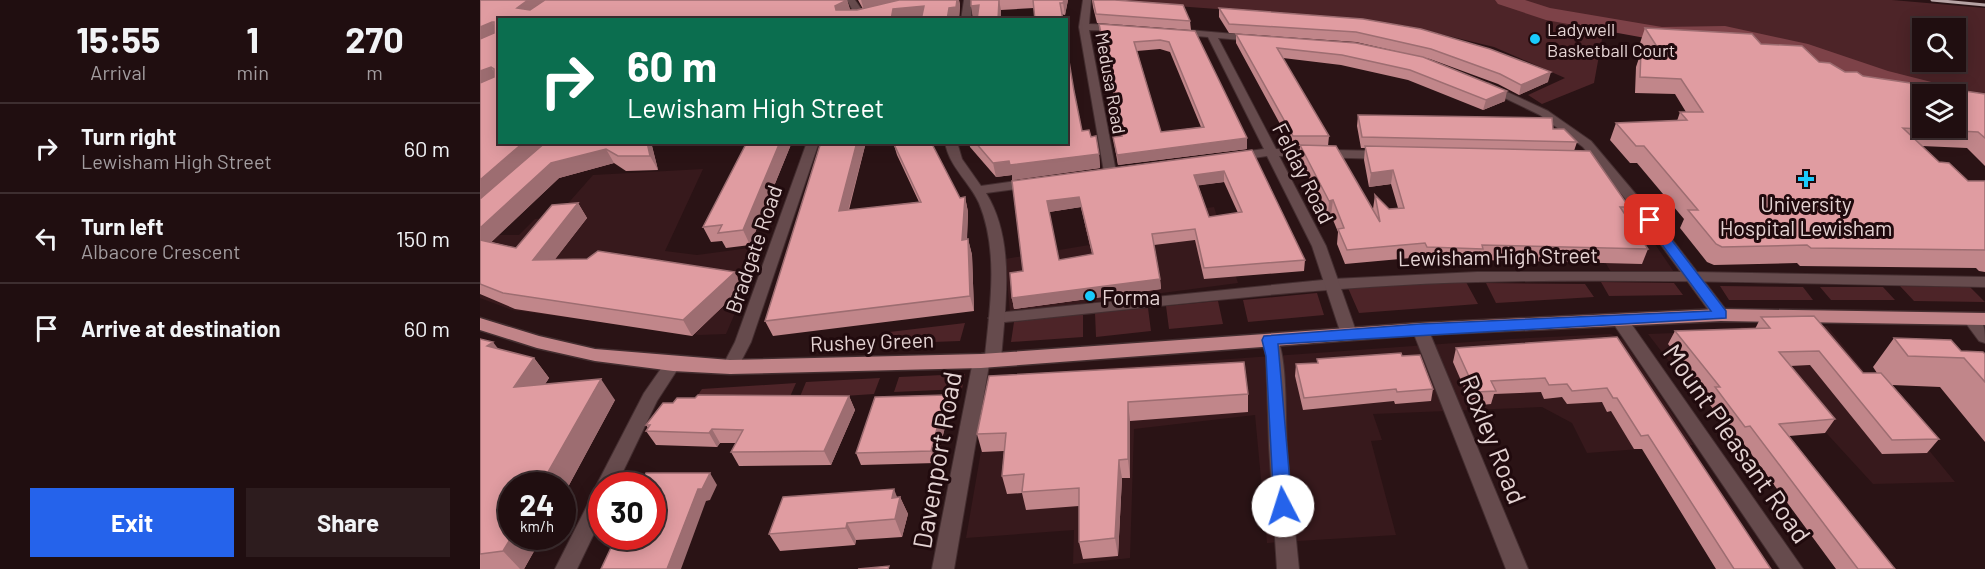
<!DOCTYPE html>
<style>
body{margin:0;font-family:Barlow,sans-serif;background:#2d1c1e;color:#f1f3f6;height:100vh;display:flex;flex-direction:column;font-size:22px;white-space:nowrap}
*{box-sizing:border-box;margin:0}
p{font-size:20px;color:#a29c9f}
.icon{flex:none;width:33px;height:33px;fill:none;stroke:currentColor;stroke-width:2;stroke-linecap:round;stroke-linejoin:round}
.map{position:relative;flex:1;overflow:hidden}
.details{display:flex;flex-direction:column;background:#200e10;width:480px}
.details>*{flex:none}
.top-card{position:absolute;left:18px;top:18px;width:570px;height:126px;border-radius:0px;box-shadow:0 3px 15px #0003,0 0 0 2px #3d2e30;background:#0b6e4f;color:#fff;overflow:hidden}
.buttons{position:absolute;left:1432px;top:18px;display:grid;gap:12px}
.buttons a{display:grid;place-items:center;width:54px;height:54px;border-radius:0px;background:#200e10;box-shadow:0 3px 15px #0003,0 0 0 2px #3d2e30;font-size:30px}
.speed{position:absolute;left:18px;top:472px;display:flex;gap:12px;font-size:30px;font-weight:700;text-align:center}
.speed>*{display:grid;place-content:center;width:78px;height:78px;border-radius:50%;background:#200e10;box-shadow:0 3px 15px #0003,0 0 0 2px #3d2e30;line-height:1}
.speed small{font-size:15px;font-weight:400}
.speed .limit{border:9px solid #d22;background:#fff;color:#111}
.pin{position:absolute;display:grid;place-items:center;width:51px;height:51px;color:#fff;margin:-26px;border-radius:12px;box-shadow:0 3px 9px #0006}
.me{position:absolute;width:66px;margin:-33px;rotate:355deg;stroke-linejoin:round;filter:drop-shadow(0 0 4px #0008)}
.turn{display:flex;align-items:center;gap:21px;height:126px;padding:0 30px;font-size:27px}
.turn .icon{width:78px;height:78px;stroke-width:2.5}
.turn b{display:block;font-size:42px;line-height:51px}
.eta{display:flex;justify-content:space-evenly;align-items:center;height:102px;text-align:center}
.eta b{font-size:36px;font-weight:700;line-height:42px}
.action{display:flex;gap:12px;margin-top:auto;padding:12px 30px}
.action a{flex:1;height:69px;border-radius:0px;background:#2563eb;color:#fff;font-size:24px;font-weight:700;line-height:69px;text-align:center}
.action a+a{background:#2d1c1e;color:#f1f3f6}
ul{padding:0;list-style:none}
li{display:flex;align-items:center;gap:18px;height:90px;padding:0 30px;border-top:2px solid #3d2e30}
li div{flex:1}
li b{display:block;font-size:22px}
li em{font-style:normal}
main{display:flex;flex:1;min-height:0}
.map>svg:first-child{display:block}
</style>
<main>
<section class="details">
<div class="eta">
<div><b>15:55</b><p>Arrival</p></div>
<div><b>1</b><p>min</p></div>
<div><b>270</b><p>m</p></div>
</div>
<ul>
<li><svg class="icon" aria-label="right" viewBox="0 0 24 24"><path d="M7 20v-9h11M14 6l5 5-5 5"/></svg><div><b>Turn right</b><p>Lewisham High Street</p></div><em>60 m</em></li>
<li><svg class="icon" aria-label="left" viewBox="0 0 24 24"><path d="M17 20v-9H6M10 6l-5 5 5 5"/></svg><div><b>Turn left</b><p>Albacore Crescent</p></div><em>150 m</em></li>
<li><svg class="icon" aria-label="arrive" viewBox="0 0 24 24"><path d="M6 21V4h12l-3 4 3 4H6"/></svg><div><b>Arrive at destination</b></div><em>60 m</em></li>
</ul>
<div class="action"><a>Exit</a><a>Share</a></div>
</section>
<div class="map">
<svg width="1505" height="569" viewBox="0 0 1505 569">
<rect width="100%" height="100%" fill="#2a1315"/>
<!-- built -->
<path fill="#37191c" d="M223,169L185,251L217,255L284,246L246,334L220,335L32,310L0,298V235H39L55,219L76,217L113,175Z
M734,207L758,283L530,313L525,259L609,245L604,225Z
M1101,222H1160L1194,272H1131Z
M1347,326L1475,482L1393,484L1328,413L1260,327Z
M1221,332L1267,395L1219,400L1168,334Z
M1131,334L1142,339L1213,445L1107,453L1092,423L1062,407L893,414L902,440L891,441L916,535L787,543L775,415L654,429L650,558L593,564L594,530L486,538L514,376L1031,339Z"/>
<!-- green -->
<path fill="#4d2428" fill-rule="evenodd" d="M613,0H1412L1505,8V101L1392,82L1259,35L1173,39L1124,28L1114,83L1062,104L1048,95L1085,78L1014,47L927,26L874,19ZM1443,28H1476V62H1443Z
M986,282L998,304L879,313L868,288Z
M1121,282L1194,283L1203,295L1129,296Z
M1006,283L1105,284L1114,297L1016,303Z
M1240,286L1323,287L1333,300H1249Z
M1420,286L1490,287L1505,302L1434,301Z
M1340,287H1403L1415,300H1351Z
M837,293L844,315L768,322L763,300Z
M738,301L743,324L689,329L686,306Z
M668,308L671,331L616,337L615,313Z
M603,314V337L531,342L534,322Z
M485,323L480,341L399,344L401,333Z
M485,374L482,389L414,392L419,377Z
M400,378L394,394L319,399L326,382Z
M316,383L309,399H215L222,389Z"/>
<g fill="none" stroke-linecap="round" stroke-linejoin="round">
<!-- river -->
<path fill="#7d4248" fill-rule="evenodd" d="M1015,0H1045L1070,8L1182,27L1245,26L1328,44L1408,71L1479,89L1483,94L1476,100V94L1443,95L1390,81L1314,55L1245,40L1182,41L1066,20L1018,4Z"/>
<!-- pedestrian casing -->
<g stroke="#442e30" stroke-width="2">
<path id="pedestrian" d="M997,272H1213L1505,277V287C1336,284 1166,278 997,282C836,286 676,307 516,323L508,318L516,313L853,279Z"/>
</g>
<!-- minor casing -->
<g stroke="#442e30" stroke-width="2">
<path id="minor" d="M367,0H375L384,13L380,20H371L374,13Z
M484,0H492L491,20H481Z
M603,0H611L609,24L640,25L645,28L640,31L609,30L636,172L630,176L624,172L599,27Z
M697,29L777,36L779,38L774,41L738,38L796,149L904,151L910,155L904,159L799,156L846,246L877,334L875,338H863L861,334L832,246L787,156L754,161L748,157L754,153L784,149L728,37L694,34V30Z
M1008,83L1068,111L1111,141L1175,217L1247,311L1249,315L1247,319H1235L1165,223L1103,147L1060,115L1004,88L1003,86Z
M327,142H339L271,342L256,371H244L242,367L255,342Z
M465,142H477L482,159L501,186L551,179L557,183L551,187L506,193C536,241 525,307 521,360L519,364L509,365L474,569H452L493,361L495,357L505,356C510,307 519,251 499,203C489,181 469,167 465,142Z
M1490,313C1505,317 1505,330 1505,343L1499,341L1482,318Z
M1139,314L1145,315L1323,569H1300L1133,323L1131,319Z
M940,324L948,329L1048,569H1026L932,329Z
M790,334L796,336C808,357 805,418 807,445C810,487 815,528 819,569H797L789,446L786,356L782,340L784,336Z
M193,358L199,360L201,364L177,401L136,486H122V517L97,569H75L115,490L118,489L116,486L164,393L187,360Z"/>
</g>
<!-- trunk casing -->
<g stroke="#442e30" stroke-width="3">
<path id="trunk" d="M1241,309L1505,313V325L1241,321L940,335L501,368L250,374L193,371L115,361L57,348L0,330V318L59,336L115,349L250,360L501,354L940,323Z"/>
</g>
<!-- pedestrian -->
<use href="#pedestrian" fill="#664b4d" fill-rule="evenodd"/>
<!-- minor -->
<use href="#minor" fill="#664b4d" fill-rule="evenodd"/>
<!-- trunk -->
<use href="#trunk" fill="#c18488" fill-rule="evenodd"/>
<!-- rail -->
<path stroke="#b7a4a5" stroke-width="3" d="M1452,0L1505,5"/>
</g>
<!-- wall -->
<path fill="#c1868a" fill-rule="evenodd" d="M0,0H367L370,10H377L383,9L378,0H479L480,5L479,19L476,20H441L442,19L433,20H20V142H171L178,170L146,171L134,163L79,178L11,242L36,248L98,203L107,218L75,259L263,287L212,336L35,309L0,294Z
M491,0H588L585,15L554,8L521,10V20H497L498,17L493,18Z
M612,0L710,21L711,30L617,23L613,7Z
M739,8L883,19L1068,82L1039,95L1018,84L950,59L876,42L749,33L739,17Z
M619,24L715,31L767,149L638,165L633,137H641L640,130H641L620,33ZM680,49L690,52L721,127L681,132L657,51Z
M1165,28L1281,44L1339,62L1365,72L1383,76L1505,94V166L1487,148L1442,146L1459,162L1488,181H1505V272L1499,271L1496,268L1320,266L1317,263L1234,265L1227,262L1200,228L1204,219L1157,163H1150L1130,140L1136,123L1197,121L1200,112H1206L1195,94L1155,93L1156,67L1161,52H1166L1160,43Z
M756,34L876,43L1025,101L1003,110L928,80L861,65L803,58L849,136L848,146L893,209L895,195L909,209L918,208L911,184L889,187L884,160L885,148H881L877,126L878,115L1073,129L1097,142L1094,151L1149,207L1146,216L1168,249L1162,264L1000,260L999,264L944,262L942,257L865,264L857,244L858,232L851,215H848L819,159L820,146H812L756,43Z
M594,91L602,131L611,137L619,154L620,168L532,180V175L516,177L490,147L489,142H586Z
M267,142H312L270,245L246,248L242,241L231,242L223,227Z
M386,142L369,210L439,202L417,155L413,142L480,198L485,197L488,212L487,240L488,239L492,255L494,311L293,336L285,321Z
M772,150L825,260L824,271L724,279L715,240L674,245L680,279L681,289L534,309L532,298L543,271L532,181ZM744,182L758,213L729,217L718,185ZM601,207L612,254L579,260L569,212Z
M1281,317L1383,373H1397L1393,367L1414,338L1481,351L1505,354V442L1460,387L1412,385L1459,439L1447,453L1402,454L1330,365L1310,366L1355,419L1345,433L1309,436L1415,569H1356L1261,440H1257L1227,401L1229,397L1188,344L1195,331L1275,329Z
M1137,337L1291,569H1236L1162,449H1154L1131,411L1127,412L1122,402L1087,404L1082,397L1064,399L1061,392L1014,394L1011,404L992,406L973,362L976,348Z
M0,339L18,349L54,358L69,378L65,384L135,400L82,498V486L62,537L44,569H0Z
M922,356L953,389L951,401L915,404L914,401L823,410L815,376L816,364L837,363V359Z
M509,376L768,394V412L650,421V478H642L638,556L603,559L599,542V506L546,510L542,493L527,494L522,476L524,451L502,452L497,434Z
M369,396L375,410L351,465L259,466L251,452L256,443H240L237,447L176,445L166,431L168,428L166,425L193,403L215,398Z
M470,407L456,463L381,465L376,453Z
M418,497H420L428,514L422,537L376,540L375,545L300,551L289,534Z"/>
<!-- shaded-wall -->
<path fill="#9d6d71" d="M48,0H71L44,20L37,8Z
M367,0L371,12L359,18L355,6Z
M381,0H427L384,10Z
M477,0H479L480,5L479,19L467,20L469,8Z
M519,0L521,10V20H518Z
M584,0H588L585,15L583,3Z
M499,5L501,17L493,18L491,6Z
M444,6L447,18L433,20H411L413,9Z
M12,22L19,34L0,43V27Z
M11,67L19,80L0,88V71Z
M1071,72L1068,82L1039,95L1041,85Z
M1027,91L1025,101L1003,110L1006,100Z
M767,138V149L638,165L637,155Z
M44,142H69L0,203V180Z
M167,142H171L178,170L170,156Z
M300,142H312L270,245L263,230Z
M377,142H386L364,226L359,211Z
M126,149L134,163L79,178L0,253V228L71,163Z
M619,154L620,168L532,180V175L516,177L513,163Z
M913,170L911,184L889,187L891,173Z
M744,171V182L715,186L714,175Z
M485,197L488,212L486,256L482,240Z
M599,197L601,207L569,212L567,201Z
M853,200L851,215H848L849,201Z
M98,203L107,218L63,275L53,260Z
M488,239L492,255L494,311L490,296Z
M255,272L263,287L212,336L203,320Z
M680,279L681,289L534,309L532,298Z
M13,342L29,363L7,346Z
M54,358L69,378L50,408L34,387Z
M121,379L135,400L82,498V486H60Z
M466,395L470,407L456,463L451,451Z
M369,396L375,410L351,465L344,451Z
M648,402L650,421V478L648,459Z
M232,429L240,443L237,447L229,433Z
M639,460L642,478L638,556L635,538Z
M230,473L237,485L230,500L226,501L201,569H187L218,489Z
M414,489L419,502L420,497L428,514L422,537L415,519L412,498Z
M367,523L376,540L375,545L366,528Z
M32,536V537H62L44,569H40L23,551Z"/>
<!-- building -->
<path fill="#e09ca1" stroke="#9d6d71" stroke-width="1.5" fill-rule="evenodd" d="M0,0H48L37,8L50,10L65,0H367L355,6L356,10H377L419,0H477L476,7L469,8L467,20H441L444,6L413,9L411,20H383L353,17L352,20H20V142H44L0,180V83L14,77V69L11,67L0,71V39L14,33V22H12L0,27Z
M491,0H519L518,20H497L499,5L491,6Z
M553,0H584L583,3H580L583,20H555Z
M613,0H635L703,5L710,21L616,14Z
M739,8L883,19L941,29L1010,49L1071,72L1041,85L1020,74L951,49L876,32L749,24Z
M619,24L715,31L767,138L637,155L633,137L642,136L640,130L643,129ZM680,40L689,42L724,127L681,132L654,42Z
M1165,28L1272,34L1281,44L1322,46L1339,62L1350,63L1365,72H1377L1383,76L1505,94V138L1498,132L1423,128L1459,162L1469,163L1488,181H1505V250L1331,248L1327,245L1242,247L1236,244L1208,210H1218L1164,146H1156L1136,123L1207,120L1200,112H1223L1201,79L1160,77L1161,52L1181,53ZM1443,94H1476V128H1443Z
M756,34L876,43L943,57L1027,91L1006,100L930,70L862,55L797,48L849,136H813Z
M586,43L594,91L602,131L609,130L611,137L616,136L619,154L530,165L529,161L513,163L495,142H586Z
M878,115L1072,118L1073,129H1084L1097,142L882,137Z
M66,142H167L170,156H138L126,149L71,163L0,228V199Z
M267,142H300L263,230L238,233L242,225L223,227Z
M341,142H377L359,211L441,202L413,142H451L480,198L485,197L482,240L488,239L490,296L285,321Z
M820,145L856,146L900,222L895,195L909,209L924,208L913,170L891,173L885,146L1110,151L1149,207H1140L1168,249L1002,245L1003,249L947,247L945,243L867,250L858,229L864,228L853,200L849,201Z
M772,150L825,260L724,268L715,229L672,234L680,279L532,298L530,273L543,271L532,181ZM744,171L762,212L729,217L714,175ZM599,197L613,254L579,260L567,201Z
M98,203L53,260L107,259L118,251L255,272L203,320L23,293L0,284V240L36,248L72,205Z
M1334,316L1383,373H1401L1459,439L1412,440L1339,351L1299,352L1355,419L1299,424L1415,569H1378L1270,426L1265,427L1235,387H1240L1195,331L1290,328L1281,317Z
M1137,337L1291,569H1254L1168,435L1161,436L1137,398H1133L1127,388L1092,391L1087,384L1069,385L1065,378L1011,381L1016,391L996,392L976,348Z
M1414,338L1471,340L1481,351L1503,352L1505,354V382L1484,358L1428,356Z
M0,339L13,342L7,346L54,358L34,387L121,379L60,486H32V536L23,551L0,554Z
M921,353L922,356L940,355L953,389L917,392L916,389L824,398L816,364L838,363L837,359Z
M764,362L768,394L648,402V459L639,460L635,538L599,542V488L542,492L544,474L522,476L526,433L497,434L509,376Z
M218,395L369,396L344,451L251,452L263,430L232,429L229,433L166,431L170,425H166L183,403H193L197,398H215Z
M466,395L451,451L376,453L395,397Z
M166,473H230L222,489H218L187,569H121L136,537H172V486H160Z
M414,489L412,498L420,497L415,519L367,523L366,528L289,534L303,497Z
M409,566L408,569H378Z"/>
<!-- route -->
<path fill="#2563eb" stroke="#184099" stroke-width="1.5" d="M1170,216L1174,217L1246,311V318L798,344L812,506L809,512L803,514L796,512L794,506L786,356L782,340L784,336L940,324L1231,311L1164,220Z"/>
<!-- markers -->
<g fill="#1acafc" stroke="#200a0d" stroke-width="2">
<circle cx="1055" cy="39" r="6"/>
<path d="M1323 170h6v6h6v6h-6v6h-6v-6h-6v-6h6z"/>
<circle cx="610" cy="296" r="6"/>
</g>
<g text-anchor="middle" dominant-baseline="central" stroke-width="6" stroke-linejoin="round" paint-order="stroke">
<!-- far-poi labels -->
<g font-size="18" fill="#e4d3d3" stroke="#200a0d" text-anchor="start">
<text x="1067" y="29">Ladywell<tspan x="1067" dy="21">Basketball Court</tspan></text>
</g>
<!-- far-street labels -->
<g font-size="18" fill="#e4d3d3" stroke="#200a0d">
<text transform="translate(631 83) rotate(80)">Medusa Road</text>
</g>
<!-- street labels -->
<g font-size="21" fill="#e4d3d3" stroke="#200a0d">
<text transform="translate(824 173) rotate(63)">Felday Road</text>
<text transform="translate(273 249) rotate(-71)">Bradgate Road</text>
<text transform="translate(1018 256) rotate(-1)">Lewisham High Street</text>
<text transform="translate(392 341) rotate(-2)">Rushey Green</text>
</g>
<!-- poi labels -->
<g font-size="21" fill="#e4d3d3" stroke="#200a0d">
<text x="1326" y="203">University<tspan x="1326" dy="24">Hospital Lewisham</tspan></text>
<text x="622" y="296" text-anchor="start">Forma</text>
</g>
<!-- near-street labels -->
<g font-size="26" fill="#e4d3d3" stroke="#200a0d">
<text transform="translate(1014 439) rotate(68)">Roxley Road</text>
<text transform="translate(1258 443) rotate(55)">Mount Pleasant Road</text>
<text transform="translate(456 460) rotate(-80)">Davenport Road</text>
</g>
</g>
</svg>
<div class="buttons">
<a><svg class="icon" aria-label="search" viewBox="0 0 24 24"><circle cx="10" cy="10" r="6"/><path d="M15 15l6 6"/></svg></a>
<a><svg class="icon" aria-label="layers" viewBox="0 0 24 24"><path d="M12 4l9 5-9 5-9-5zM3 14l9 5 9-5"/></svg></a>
</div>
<div class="speed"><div>24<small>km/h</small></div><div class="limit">30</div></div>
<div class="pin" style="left:1170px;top:220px;background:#d93025"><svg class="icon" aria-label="arrive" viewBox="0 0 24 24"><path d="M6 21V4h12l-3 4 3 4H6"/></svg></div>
<svg class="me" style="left:803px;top:506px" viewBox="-20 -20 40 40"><circle r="19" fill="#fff"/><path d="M0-13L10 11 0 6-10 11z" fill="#2563eb"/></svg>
<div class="top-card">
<div class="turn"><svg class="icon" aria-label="right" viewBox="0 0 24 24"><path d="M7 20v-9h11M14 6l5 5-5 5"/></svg><div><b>60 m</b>Lewisham High Street</div></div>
</div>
</div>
</main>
